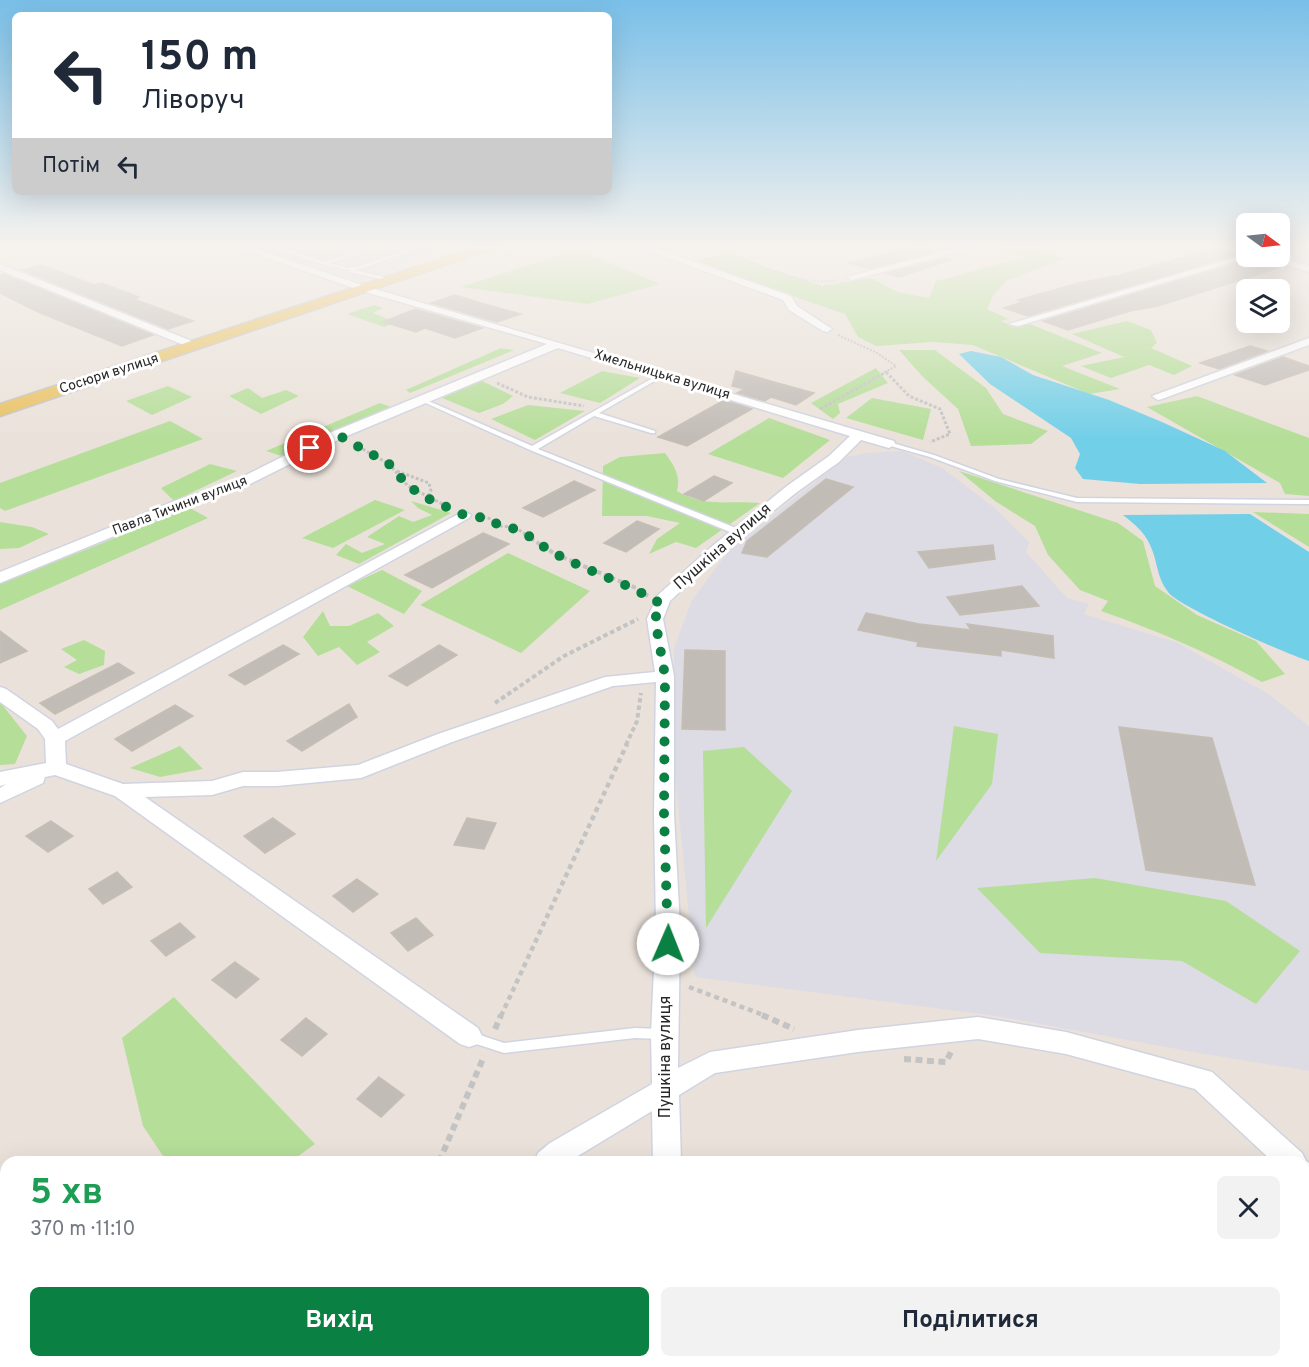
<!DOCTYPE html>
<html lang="uk">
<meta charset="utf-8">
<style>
body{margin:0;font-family:Overpass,sans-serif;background:#f2f2f3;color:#1f2937;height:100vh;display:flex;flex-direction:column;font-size:22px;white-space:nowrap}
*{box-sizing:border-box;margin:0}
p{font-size:20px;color:#747a83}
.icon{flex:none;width:33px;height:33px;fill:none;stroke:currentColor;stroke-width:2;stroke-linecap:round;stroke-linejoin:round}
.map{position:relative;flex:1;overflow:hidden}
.side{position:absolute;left:0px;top:1156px;width:1310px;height:212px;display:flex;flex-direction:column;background:#fff;border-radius:18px 18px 0 0;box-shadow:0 6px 24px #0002}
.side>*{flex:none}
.top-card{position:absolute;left:12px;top:12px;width:600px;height:183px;border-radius:9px;box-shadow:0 6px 24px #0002;background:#fff;color:#1f2937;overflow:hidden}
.needle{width:39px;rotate:105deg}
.buttons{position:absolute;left:1236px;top:213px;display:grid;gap:12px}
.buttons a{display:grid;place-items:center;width:54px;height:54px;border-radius:9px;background:#fff;box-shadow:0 6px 24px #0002;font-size:30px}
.pin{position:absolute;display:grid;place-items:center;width:51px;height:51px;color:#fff;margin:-26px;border:3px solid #fff;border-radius:50%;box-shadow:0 2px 6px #0007}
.me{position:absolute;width:66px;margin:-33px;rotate:1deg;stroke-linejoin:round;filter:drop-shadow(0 0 4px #0008)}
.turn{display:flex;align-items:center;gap:21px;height:126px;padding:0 30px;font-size:27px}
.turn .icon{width:78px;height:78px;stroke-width:2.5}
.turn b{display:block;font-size:42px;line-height:51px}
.then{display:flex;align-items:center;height:57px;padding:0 30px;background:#0003;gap:12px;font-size:22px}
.round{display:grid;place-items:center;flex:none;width:63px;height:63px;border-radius:9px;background:#f2f2f3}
.summary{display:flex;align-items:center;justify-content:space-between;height:102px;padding:0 30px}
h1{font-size:36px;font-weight:700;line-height:45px;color:#1e9e55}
.button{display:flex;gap:12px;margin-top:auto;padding:12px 30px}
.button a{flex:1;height:69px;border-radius:9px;background:#0b8043;color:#fff;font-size:24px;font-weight:700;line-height:69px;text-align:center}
.button a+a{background:#f2f2f3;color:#1f2937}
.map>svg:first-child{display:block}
</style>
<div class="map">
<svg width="1309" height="1367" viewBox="0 0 1309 1367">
<rect width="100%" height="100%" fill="#eae2da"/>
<!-- industrial -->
<path fill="#dddbe3" d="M252,247H446L392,267L397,269L360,281Z
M902,451L942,468L995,508L1029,542L1026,552L1067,598L1089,604L1084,614L1178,643L1270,695L1309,726V1071L1193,1052L997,1016L695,977L674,764V648L692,600L730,549L847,457L867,453Z"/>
<!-- green -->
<path fill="#b5de99" d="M994,247H1037L1065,259L1007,280L993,296L987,309L1009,319L1001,321L1014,327L1030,324L1102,353L1062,366L1120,389L1089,394L973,345L933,342L876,346L858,337L845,314L690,261L722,255L720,251L822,286L871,278L897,292L929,298L936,281C966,274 994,264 1025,258Z
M577,250L660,284L588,304L461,287Z
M374,305L383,308L373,313L396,322L384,327L347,314Z
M1127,321L1151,330L1157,343L1151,348L1192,366L1174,375L1149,365L1111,378L1081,366L1124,357L1072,334Z
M501,348L514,350L410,393L406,390Z
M899,350H935L986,388L1003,414L1048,431L1031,444L971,446L958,409L922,376Z
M876,368L888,383L838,404L840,413L833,419L811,403Z
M602,371L640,378L600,403L560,393Z
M482,381L513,396L503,404L479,413L442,398Z
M168,386L192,397L152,415L126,401Z
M248,388L262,398L286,390L299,396L261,414L229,396Z
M1197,396L1309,438V496L1285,494L1280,483L1147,407Z
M872,398L931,409L923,440L846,418Z
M380,403L391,407L281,456L266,451Z
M528,405L585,411L535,440L491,419Z
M769,418L830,440L783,478L708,454Z
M170,421L203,439L5,511L0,508V483Z
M665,453C674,465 681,476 677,491C705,508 729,500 760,503L696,548L676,542L649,554L657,539L680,523L647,516H602L603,466L620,457Z
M210,464L237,471L174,501L161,488Z
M959,471L1118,523L1143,541L1155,586L1197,615L1256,641L1285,674L1262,682C1209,653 1158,631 1101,611L1108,601L1080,590L1048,555L1035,526L995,501Z
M375,500L405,510L333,548L302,538Z
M411,501L451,513L359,564L336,555L346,544L362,553L385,544L367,537L399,516L413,522L432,515L418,508Z
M190,508L208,518L0,610V584Z
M1253,512L1309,514V547Z
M0,522L32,527L49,534L19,548L0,549Z
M508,553L590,591L521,653L420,605Z
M382,570L422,591L404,614L347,586Z
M323,611L330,626H349L378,613L394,626L367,642L380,652L357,665L339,647L318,656L303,637Z
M84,640L105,651L104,665L79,674L64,667L77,660L61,649Z
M0,702L27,736L15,764L0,765Z
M954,726L998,734L992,784L936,861Z
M180,746L203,769L160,777L130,768Z
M744,747L792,791L706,928L703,751Z
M1095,878L1226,901L1300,951L1256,1004L1182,961L1040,953L977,888Z
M174,997L315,1144L290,1162H167L143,1126L122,1038Z
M463,1362H608L610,1367H464Z"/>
<!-- water -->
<path fill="#72cfe8" d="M971,351L1001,357L1033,375L1109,400L1162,422L1225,451L1267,483L1140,484L1083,479L1075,468L1080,454L1071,438L990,384L959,354Z
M1250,514L1309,552V661C1287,654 1179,607 1168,592C1156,577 1158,561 1150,545C1144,531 1134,524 1123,515Z"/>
<!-- building -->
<path fill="#c2bcb7" stroke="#c5beb4" stroke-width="1.5" d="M916,247H923L933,252L870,269L849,263L891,253L889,251Z
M1215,248L1236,255L1028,316L1004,308L1022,302L1018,300L1079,283L1120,275Z
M945,258L951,260L899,277L886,273Z
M1251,259L1281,267L1158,306L1130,311L1068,330L1043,321Z
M42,265L94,285L102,283L139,297L134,299L193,321L168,329L21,270Z
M4,274L153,335L122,346L38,312L0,293V275Z
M455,295L481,303L521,314L497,322L431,303Z
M415,309L482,328L455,338L425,328L416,332L383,322Z
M1250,346L1267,351L1219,369L1200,363Z
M1283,357L1309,366V370L1265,385L1235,375Z
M736,371L774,382L814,393L796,405L771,397L765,401L737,393L744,389L732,386Z
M724,400L752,409L687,446L658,437Z
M714,476L732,483L704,501L684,494Z
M826,479L853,487L767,557L742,553L747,541Z
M574,481L595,490L543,517L523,508Z
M637,521L659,529L626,552L604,543Z
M483,533L509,544L432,588L405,575Z
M993,545L995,559L929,568L918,552Z
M1022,586L1039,606L960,615L947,597Z
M866,613L919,624L971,630L967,624L1053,636L1054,658L1001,650V656L917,646L918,642L858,630Z
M0,631L27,651L0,663Z
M283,645L299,654L245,685L229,675Z
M439,645L457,655L407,686L389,676Z
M685,650L725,651V730L682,729Z
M118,663L134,673L55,714L40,703Z
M349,704L357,717L302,751L287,741Z
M175,705L193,716L132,751L115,739Z
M1119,727L1212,738L1255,885L1146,870Z
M273,818L295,834L265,853L244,836Z
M467,818L496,823L484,849L454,845Z
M51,821L73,836L48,852L26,836Z
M117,872L132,887L103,904L89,889Z
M357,879L378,894L353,912L333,896Z
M416,918L433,935L408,951L391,933Z
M180,923L195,937L166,956L151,941Z
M235,962L259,979L236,998L212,980Z
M306,1018L327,1034L302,1056L281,1040Z
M379,1077L404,1095L381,1117L357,1099Z"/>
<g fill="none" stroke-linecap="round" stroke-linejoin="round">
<!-- service casing -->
<g stroke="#d0d4e1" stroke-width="3">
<path id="service" d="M271,247H279L324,262L366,249V251L329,263L347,268L357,267L414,247H422L360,269L353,270L392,279V280L390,281L350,272V270L322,264Z
M660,374L665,375L599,413L655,431V433H651L594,416L538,449L741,530V534H735L530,450L419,400L424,399L532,446Z
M889,442L934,455L999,479L1077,498L1309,500V504L1077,502L995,481L930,457L887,445L886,444Z
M635,1028L661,1029L665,1030L667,1034L665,1038L661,1039L635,1038L504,1053L467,1041L465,1037L467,1033L471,1032L504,1043Z"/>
</g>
<!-- minor casing -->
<g stroke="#d0d4e1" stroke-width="3">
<path id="minor" d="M236,247H250L368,287L894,441L895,444L889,448L861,440L839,462L797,492L720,554L670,601L663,619L674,676V814L680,927L678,1068L710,1052L858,1030L978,1017L1066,1032L1212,1072L1302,1153L1306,1161L1309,1163V1192L1304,1190V1162H1273L1195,1089L1066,1054L978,1039L858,1052L715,1073L679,1095L681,1162H653L652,1111L568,1162H534L538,1153L550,1143L652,1084L651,1034L656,927L654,814L656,682L613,686L452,742L361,778L277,786H243L212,795L145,797L478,1028L482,1036L478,1044L469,1047L460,1044L115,796L55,775L45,777L43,783L0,803V788L6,784L0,786V772L46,763L45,739L38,729L0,702V687L6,689L52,721L58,729L464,511L471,515L469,518L65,741L66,764L123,784L212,781L243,772H277L358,765L438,734L605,677L655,672L647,619L657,596L710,548L787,486L829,456L850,436L558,348L342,438L240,489L185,507L0,583V572L175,501L230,483L332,432L547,344L362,291Z
M639,247H653L791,296L797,306L832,329L827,332L823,331L789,310L783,300Z
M960,247H977L852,280L847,277Z
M1246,254V256H1253L1018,326L1009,324Z
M1259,256H1275L1309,266V272Z
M0,264L199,344L200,346L195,349L191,348L0,270Z
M1309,338V345L1162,399L1158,400L1152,396Z
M350,1362H383L381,1367H348Z
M704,1362H736L738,1367H706Z"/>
</g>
<!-- primary casing -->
<g stroke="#c3c3c3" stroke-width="3">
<path id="primary" d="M477,247H498L0,416V404Z"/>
</g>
<!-- path-far4 -->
<path stroke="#c3c3c3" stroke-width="2" stroke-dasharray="2 1.5" stroke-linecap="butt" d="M719,247C755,264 798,287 839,280
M504,254L526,247
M838,335L877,353L896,366L883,373"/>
<!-- path-far3 -->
<path stroke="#c3c3c3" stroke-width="3" stroke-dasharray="3 2" stroke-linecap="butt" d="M886,372L909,396L940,409L950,434L930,442
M497,383L528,397L584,406
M820,409L886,372
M354,444L389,464L408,486L448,507
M397,471L429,483L431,491L427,498
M478,515L491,519L499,526L514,527L527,535"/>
<!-- path-far2 -->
<path stroke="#c3c3c3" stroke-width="4" stroke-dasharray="4.5 3" stroke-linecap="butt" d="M524,534L555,554L636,588L648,596
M495,703L564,656L638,619
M626,745L637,721L641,693"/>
<!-- path-far1 -->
<path stroke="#c3c3c3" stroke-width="4.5" stroke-dasharray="5 4" stroke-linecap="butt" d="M689,987L766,1016
M501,1016L627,744"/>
<!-- path -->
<path stroke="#c3c3c3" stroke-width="6" stroke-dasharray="7 4.5" stroke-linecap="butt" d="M762,1015L794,1029
M495,1029L501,1015
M904,1059L946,1062L951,1052
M439,1162L484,1056
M305,1367L309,1362"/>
<!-- service -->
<use href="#service" fill="#fff" fill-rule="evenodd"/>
<!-- minor -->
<use href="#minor" fill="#fff" fill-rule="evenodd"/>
<!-- primary -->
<use href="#primary" fill="#e9c161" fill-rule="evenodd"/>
</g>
<!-- sky -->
<linearGradient id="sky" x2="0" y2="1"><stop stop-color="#79bfe8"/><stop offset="0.56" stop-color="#f6f2ee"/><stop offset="1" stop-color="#f6f2ee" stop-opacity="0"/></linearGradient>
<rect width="1309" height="439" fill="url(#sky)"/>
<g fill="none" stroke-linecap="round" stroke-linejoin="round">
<!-- route -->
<path stroke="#0b8043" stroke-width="10" stroke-dasharray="0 18" d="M310,448L338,435L389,464L408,486L427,498L464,515L491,519L499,526C526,528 533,542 556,554C591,573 626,582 661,604L655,619L665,676L664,814L668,944"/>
</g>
<g text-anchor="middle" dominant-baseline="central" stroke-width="6" stroke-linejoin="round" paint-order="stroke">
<!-- far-street labels -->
<g font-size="14" fill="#282828" stroke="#fff">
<text transform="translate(109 374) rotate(-18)">Сосюри вулиця</text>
<text transform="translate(662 375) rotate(17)">Хмельницька вулиця</text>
<text transform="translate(180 506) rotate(-21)">Павла Тичини вулиця</text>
</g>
<!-- street labels -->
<g font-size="16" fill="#282828" stroke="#fff">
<text transform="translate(723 547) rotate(-41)">Пушкіна вулиця</text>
<text transform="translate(666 1057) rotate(-90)">Пушкіна вулиця</text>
</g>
</g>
</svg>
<div class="buttons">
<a><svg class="needle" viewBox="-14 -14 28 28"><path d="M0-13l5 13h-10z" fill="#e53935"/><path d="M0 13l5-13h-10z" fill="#747a83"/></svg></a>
<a><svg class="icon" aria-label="layers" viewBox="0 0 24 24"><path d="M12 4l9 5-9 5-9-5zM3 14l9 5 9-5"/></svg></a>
</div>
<div class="pin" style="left:310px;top:448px;background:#d93025"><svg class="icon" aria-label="arrive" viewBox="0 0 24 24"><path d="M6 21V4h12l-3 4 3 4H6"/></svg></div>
<svg class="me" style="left:668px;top:944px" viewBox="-20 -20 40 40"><circle r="19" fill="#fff"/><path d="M0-13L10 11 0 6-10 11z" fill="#0b8043"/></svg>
<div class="top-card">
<div class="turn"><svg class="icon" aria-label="left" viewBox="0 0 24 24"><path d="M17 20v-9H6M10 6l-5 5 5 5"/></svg><div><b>150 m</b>Ліворуч</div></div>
<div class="then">Потім<svg class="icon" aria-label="left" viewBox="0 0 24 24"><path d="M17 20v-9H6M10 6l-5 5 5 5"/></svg></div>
</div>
<section class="side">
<div class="summary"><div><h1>5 хв</h1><p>370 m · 11:10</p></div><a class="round"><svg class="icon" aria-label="close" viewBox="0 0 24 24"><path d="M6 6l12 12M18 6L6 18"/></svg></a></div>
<div class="button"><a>Вихід</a><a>Поділитися</a></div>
</section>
</div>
